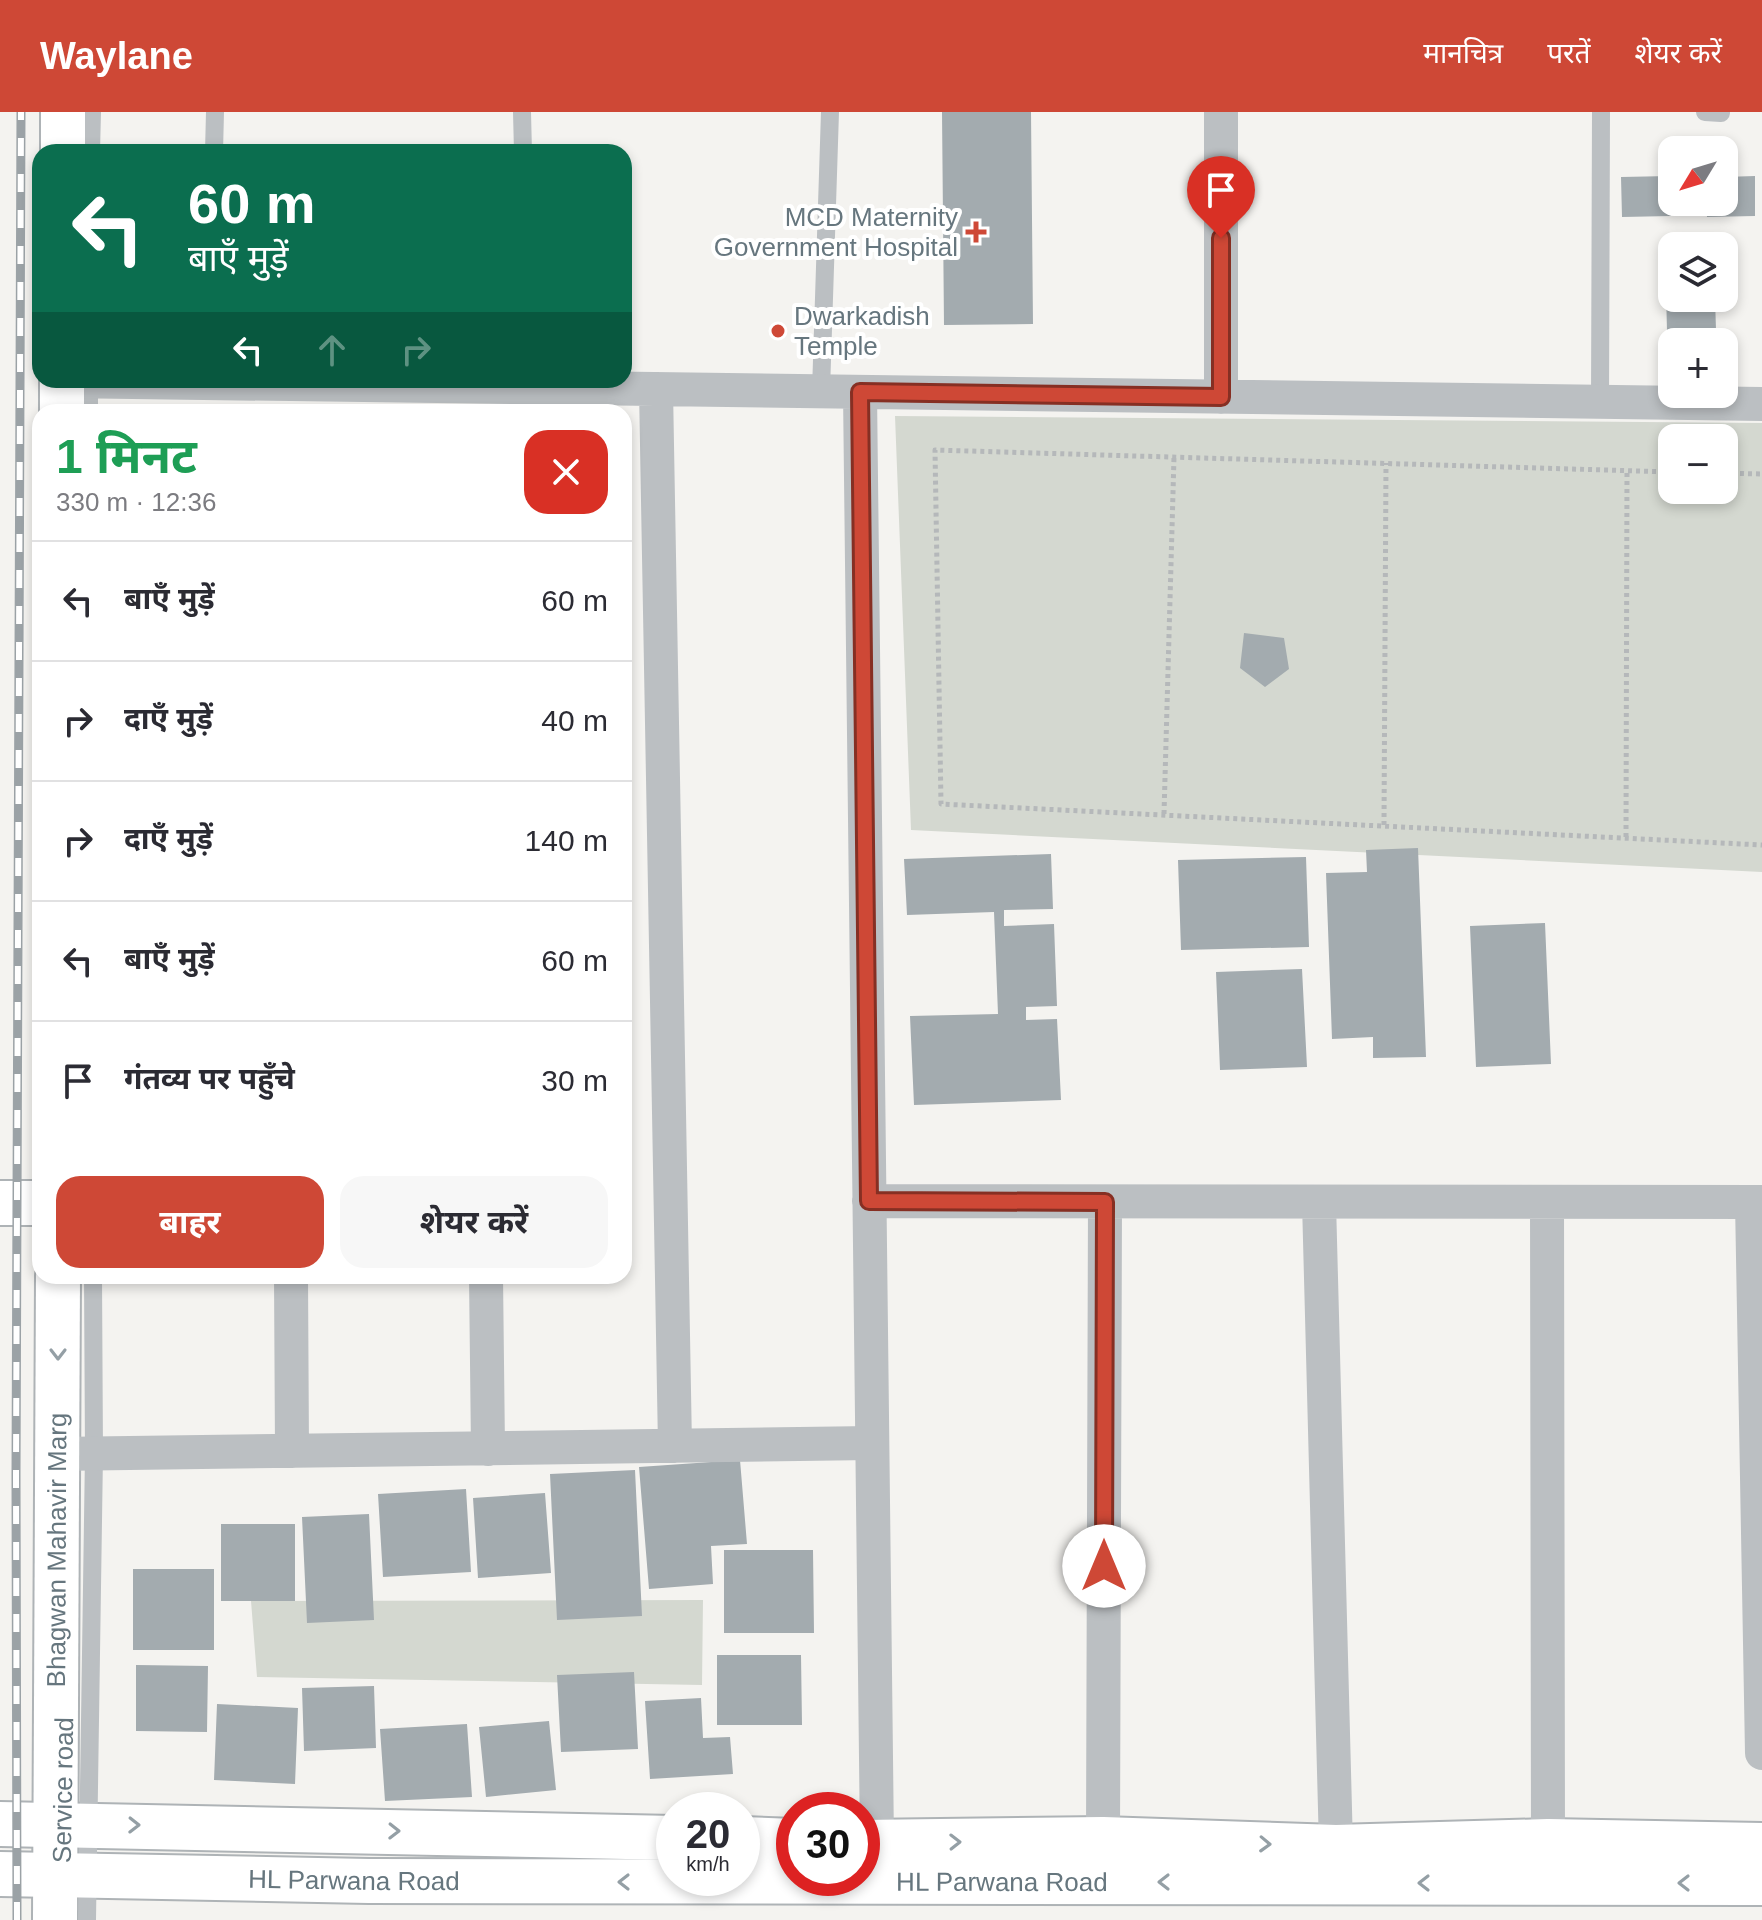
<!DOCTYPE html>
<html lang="hi">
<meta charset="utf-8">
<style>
body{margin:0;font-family:Helvetica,"Noto Sans Devanagari",sans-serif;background:#f7f7f7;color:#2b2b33;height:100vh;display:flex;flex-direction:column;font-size:30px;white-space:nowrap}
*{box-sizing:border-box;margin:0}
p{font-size:26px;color:#7c7c81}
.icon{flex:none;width:44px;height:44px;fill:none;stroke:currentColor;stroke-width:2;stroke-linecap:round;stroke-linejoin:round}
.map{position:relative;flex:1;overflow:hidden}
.panel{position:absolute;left:32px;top:292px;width:600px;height:880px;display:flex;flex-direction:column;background:#fff;border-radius:24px;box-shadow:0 4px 12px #0003}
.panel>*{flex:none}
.hud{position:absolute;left:32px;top:32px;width:600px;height:244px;border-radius:24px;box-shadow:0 4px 12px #0003;background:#0b6e4f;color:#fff;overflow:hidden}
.needle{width:52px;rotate:232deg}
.fabs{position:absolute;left:1658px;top:24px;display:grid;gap:16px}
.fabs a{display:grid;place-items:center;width:80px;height:80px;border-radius:16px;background:#fff;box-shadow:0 4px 12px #0003;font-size:40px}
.speed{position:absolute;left:656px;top:1680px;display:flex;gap:16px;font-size:40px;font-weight:700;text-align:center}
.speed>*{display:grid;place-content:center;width:104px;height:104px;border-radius:50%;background:#fff;box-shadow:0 4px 12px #0003;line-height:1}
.speed small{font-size:20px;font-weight:400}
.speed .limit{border:12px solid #d22;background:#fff;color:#111}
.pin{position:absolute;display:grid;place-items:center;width:68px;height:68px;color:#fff;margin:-82px -34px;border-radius:50% 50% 50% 0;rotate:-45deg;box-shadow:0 0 8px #0007}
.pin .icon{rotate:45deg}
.me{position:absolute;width:88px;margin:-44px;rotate:0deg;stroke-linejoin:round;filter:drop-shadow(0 0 6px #0008)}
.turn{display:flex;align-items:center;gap:28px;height:168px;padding:0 24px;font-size:36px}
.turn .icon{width:104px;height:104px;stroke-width:2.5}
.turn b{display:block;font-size:56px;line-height:68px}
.lanes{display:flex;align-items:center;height:76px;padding:0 24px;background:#0003;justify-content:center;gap:40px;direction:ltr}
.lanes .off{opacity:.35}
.round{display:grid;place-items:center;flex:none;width:84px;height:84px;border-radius:24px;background:#f7f7f7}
.head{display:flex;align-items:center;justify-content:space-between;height:136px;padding:0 24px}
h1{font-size:48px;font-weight:700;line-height:60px;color:#1e9e55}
.primary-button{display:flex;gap:16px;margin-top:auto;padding:16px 24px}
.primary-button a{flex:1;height:92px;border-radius:24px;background:#ce4836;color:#fff;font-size:32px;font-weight:700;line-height:92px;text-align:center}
.primary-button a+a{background:#f7f7f7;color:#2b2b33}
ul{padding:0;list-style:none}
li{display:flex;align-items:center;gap:24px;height:120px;padding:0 24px;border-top:2px solid #e1e1e2}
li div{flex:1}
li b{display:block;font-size:30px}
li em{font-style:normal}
header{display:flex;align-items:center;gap:48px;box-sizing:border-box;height:112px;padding:0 40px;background:#ce4836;color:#fff}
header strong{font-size:38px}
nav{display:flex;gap:44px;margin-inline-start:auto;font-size:28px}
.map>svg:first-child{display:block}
</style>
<header>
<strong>Waylane</strong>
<nav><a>मानचित्र</a><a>परतें</a><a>शेयर करें</a></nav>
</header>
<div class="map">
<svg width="1762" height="1808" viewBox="0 0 1762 1808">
<rect width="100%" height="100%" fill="#f4f3f0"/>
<!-- green -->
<path fill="#d4d8d0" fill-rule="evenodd" d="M895,304L1762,311V760L911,718ZM1672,326H1724V378H1672Z
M703,1488L702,1573L257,1565L251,1489Z"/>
<!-- building -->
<path fill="#a3abaf" d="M942,0H1031L1033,212L944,213Z
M1670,64L1671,104L1622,105L1621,65Z
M1755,64V104L1707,105L1706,90H1724V65Z
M1666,179H1672V186H1715L1716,218L1667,219Z
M1244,521L1284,526L1289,557L1265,575L1240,556Z
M1418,736L1426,945L1373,946V925L1332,927L1326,761L1367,760L1366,738Z
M1051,742L1053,797L1004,798V814L1054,812L1057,894L1026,895V908L1057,907L1061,988L914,993L910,904L998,902L994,800L907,803L904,747Z
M1306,745L1309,835L1181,838L1178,748Z
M1545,811L1551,952L1476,955L1470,814Z
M1302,857L1307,955L1220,958L1216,860Z
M740,1348L747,1432L711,1434L713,1472L649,1477L639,1355Z
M635,1358L642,1504L557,1508L550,1362Z
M466,1377L471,1460L383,1465L378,1382Z
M545,1381L551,1461L478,1466L473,1386Z
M369,1402L374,1508L307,1511L302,1405Z
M221,1412H295V1489H221Z
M724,1438H813L814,1521H724Z
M133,1457H214V1538H133Z
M717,1543H801L802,1613H717Z
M136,1553L208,1554L207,1620L136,1619Z
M634,1560L638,1637L561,1640L557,1563Z
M374,1574L376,1636L304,1639L302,1576Z
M701,1586L703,1626L730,1625L733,1662L650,1667L645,1589Z
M217,1592L298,1596L295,1672L214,1668Z
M549,1609L556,1678L486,1685L479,1615Z
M467,1612L472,1685L385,1689L380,1617Z"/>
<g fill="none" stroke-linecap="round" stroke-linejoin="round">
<!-- secondary casing -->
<g stroke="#aeb3b6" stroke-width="48">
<g id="secondary">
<path d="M63,40V0"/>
<path d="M62,300V268"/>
<path d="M0,1091H40"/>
<path d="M0,1712L674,1726"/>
<path d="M742,1727L794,1729"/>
<path d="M862,1730L1103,1727L1336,1735L1548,1729L1762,1733"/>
<path id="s1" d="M0,1762L369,1769L1762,1771"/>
<path id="s2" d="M55,1808L58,1164"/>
</g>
</g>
<!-- path -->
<path stroke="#b5b8ba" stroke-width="5" stroke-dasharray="4 4" stroke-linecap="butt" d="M1672,360L935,338L941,692L1762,733
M1724,361L1762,362
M1164,702L1174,345
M1384,713L1386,351
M1626,725L1627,358"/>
<!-- lane -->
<path stroke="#bbbfc2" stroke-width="18" d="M522,0L523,40
M1705,0L1721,1
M91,40L92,0
M214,40L215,0
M89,268V300
M821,279L830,0
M1600,290L1601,0
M87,1808L94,1342L93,1164"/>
<!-- street -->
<path stroke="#bbbfc2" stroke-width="34" d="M62,269L1762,292
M656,277L675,1334
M860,280L877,1731
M1221,285V0
M869,1089L1762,1090
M1319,1090L1336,1735
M1547,1090L1548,1729
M1752,1090L1762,1641
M291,1164L292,1339
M486,1164L488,1337
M57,1342L872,1331
M1103,1727L1105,1090"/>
<!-- secondary -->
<use href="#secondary" stroke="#fff" stroke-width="44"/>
<!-- rail casing -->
<g stroke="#9ba2a6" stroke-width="9">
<path id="rail" d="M17,1808L16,1363L21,0"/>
</g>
<!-- rail -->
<use href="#rail" stroke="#fff" stroke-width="6" stroke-dasharray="18" stroke-linecap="butt"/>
</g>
<!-- one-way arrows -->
<defs><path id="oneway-chevron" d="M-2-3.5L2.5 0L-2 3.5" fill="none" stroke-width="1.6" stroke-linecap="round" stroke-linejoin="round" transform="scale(2)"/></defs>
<g stroke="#949fa5">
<use href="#oneway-chevron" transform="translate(58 1242) rotate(90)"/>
<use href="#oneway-chevron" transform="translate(134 1713) rotate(1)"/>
<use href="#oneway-chevron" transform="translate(394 1719) rotate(1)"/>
<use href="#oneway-chevron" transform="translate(955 1730) rotate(-1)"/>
<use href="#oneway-chevron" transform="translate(1265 1732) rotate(2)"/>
<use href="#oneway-chevron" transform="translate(624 1770) rotate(-180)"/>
<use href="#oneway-chevron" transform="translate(1164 1770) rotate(-180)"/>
<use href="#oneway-chevron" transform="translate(1424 1771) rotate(-180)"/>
<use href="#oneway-chevron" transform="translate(1684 1771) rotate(-180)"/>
</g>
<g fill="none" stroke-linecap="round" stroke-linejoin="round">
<!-- route casing -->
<g stroke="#862f23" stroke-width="20">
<path id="route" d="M1104,1454L1105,1090L869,1089L860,280L1221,285V126"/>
</g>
<!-- route -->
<use href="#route" stroke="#ce4836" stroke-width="14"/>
</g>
<!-- markers -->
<g fill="#ce4836" stroke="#fff" stroke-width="3">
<path d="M972 108h8v8h8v8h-8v8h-8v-8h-8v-8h8z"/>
<circle cx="778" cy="219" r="8"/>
</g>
<g text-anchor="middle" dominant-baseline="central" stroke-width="8" stroke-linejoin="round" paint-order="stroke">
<!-- poi labels -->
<g font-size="26" fill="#66767e" stroke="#fff" text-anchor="end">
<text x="958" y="105">MCD Maternity<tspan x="958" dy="30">Government Hospital</tspan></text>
<text x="794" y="204" text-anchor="start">Dwarkadish<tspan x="794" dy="30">Temple</tspan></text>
</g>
<!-- street labels -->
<g font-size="26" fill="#66767e" stroke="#fff">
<text stroke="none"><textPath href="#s2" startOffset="370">Bhagwan Mahavir Marg</textPath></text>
<text transform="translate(63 1678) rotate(-89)">Service road</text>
<text stroke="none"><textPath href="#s1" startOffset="354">HL Parwana Road</textPath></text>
<text stroke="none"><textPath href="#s1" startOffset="1002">HL Parwana Road</textPath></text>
</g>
</g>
</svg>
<div class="fabs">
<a><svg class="needle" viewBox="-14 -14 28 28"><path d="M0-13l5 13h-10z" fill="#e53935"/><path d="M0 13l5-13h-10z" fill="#7c7c81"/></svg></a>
<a><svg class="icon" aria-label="layers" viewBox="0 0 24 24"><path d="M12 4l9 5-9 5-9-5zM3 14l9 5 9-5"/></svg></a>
<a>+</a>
<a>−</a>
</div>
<div class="speed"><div>20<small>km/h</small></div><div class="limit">30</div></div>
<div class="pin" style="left:1221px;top:126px;background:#d93025"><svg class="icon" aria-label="arrive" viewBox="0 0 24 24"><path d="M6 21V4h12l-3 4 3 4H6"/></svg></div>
<svg class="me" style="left:1104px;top:1454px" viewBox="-20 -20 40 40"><circle r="19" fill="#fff"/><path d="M0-13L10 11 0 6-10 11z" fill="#ce4836"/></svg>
<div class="hud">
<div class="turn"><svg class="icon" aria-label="left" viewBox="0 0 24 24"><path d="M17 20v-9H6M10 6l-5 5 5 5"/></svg><div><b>60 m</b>बाएँ मुड़ें</div></div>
<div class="lanes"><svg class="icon" aria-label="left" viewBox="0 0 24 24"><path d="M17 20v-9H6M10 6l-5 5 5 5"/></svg><svg class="icon off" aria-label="ahead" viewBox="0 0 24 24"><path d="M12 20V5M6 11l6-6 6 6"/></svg><svg class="icon off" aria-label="right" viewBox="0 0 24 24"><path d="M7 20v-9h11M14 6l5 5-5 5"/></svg></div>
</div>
<section class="panel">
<div class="head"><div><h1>1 मिनट</h1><p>330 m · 12:36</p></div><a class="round" style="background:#d93025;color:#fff"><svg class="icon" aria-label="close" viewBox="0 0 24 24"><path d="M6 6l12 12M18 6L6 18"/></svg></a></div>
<ul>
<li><svg class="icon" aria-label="left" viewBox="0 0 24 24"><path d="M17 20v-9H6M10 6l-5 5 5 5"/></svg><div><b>बाएँ मुड़ें</b></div><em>60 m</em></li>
<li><svg class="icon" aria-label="right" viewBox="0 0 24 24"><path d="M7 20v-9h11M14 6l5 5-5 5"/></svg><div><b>दाएँ मुड़ें</b></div><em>40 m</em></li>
<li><svg class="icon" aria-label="right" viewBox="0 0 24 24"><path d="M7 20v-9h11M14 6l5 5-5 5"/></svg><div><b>दाएँ मुड़ें</b></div><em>140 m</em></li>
<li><svg class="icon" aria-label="left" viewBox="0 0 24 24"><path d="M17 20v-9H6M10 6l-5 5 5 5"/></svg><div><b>बाएँ मुड़ें</b></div><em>60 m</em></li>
<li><svg class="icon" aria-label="arrive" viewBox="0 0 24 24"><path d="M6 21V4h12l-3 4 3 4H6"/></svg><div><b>गंतव्य पर पहुँचे</b></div><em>30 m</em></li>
</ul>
<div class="primary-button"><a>बाहर</a><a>शेयर करें</a></div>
</section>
</div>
